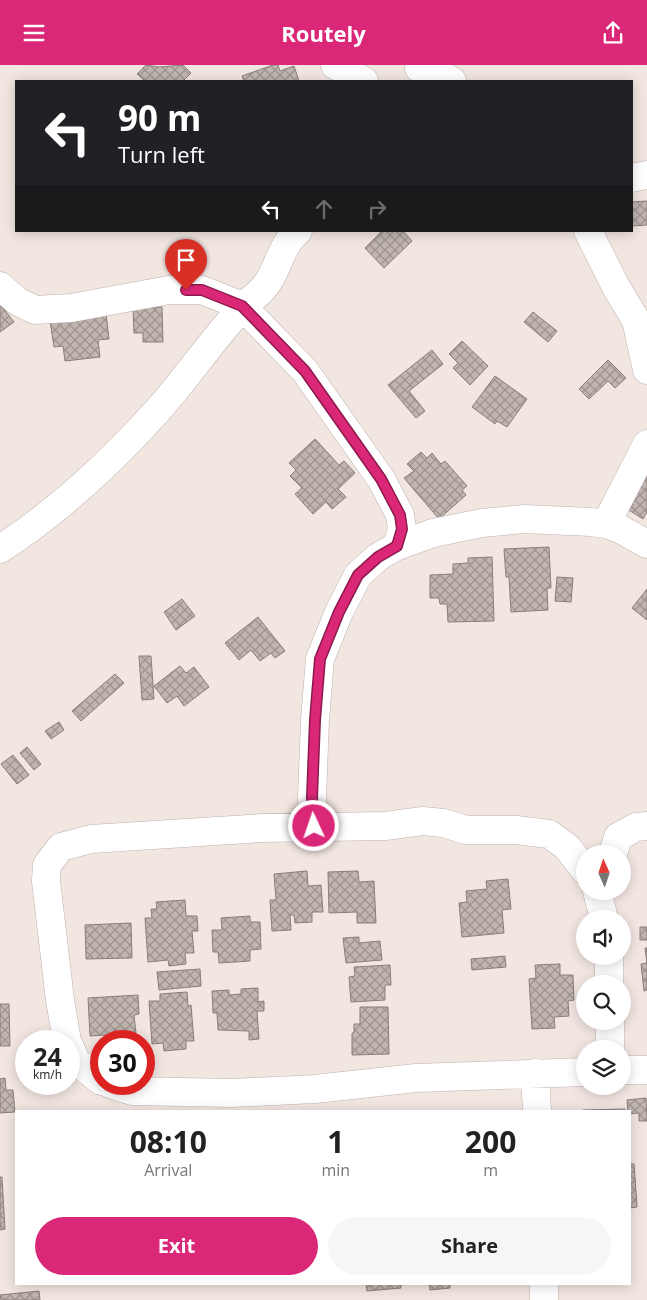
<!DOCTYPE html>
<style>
body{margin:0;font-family:"Open Sans",sans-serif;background:#f6f6f6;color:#222;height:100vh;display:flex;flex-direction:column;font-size:19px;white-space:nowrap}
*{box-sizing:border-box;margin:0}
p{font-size:16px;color:#767676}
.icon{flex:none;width:28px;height:28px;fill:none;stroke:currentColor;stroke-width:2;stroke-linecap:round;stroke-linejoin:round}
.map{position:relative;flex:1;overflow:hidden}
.panel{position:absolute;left:15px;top:1045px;width:616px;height:175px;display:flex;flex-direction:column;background:#fff;border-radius:0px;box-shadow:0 2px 12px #0003}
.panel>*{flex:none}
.top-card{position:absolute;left:15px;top:15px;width:618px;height:152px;border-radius:0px;box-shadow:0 2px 12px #0003;background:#202124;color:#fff;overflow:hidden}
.needle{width:32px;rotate:357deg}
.tools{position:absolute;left:576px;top:780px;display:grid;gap:10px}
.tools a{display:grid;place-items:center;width:55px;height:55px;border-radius:50%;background:#fff;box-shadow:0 2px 12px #0003;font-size:25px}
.speed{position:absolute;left:15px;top:965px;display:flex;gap:10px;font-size:25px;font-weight:700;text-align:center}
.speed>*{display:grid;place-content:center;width:65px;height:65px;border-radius:50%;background:#fff;box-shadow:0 2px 12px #0003;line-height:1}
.speed small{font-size:12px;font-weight:400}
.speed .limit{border:8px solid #d22;background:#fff;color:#111}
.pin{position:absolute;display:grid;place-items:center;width:42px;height:42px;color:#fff;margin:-51px -21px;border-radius:50% 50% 50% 0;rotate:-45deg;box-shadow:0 0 5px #0007}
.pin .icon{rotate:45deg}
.me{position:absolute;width:55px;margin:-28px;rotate:357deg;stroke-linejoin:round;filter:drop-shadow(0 0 4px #0008)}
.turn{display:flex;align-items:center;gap:18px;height:105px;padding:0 20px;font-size:22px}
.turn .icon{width:65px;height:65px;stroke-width:2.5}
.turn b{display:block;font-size:35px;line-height:42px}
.lanes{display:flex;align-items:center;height:48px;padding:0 20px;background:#0003;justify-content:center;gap:25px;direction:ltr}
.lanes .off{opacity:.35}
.eta{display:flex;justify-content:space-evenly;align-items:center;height:85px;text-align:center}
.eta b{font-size:30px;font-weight:700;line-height:35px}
.primary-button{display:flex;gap:10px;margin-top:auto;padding:10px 20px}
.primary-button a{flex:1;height:58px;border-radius:30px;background:#db2777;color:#fff;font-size:20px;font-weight:700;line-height:58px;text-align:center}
.primary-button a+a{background:#f6f6f6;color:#222}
header{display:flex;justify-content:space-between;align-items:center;height:65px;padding:0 20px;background:#db2777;color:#fff;font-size:22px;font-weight:700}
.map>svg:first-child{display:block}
</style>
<header><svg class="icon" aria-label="menu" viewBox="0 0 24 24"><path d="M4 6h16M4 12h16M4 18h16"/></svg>Routely<svg class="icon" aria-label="share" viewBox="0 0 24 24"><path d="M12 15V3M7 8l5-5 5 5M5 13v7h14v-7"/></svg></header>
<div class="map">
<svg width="647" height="1235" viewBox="0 0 647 1235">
<defs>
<pattern id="building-cross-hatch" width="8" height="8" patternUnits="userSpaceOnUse" patternTransform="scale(1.25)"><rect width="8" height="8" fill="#c1b5b1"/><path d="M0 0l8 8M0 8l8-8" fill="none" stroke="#9d9490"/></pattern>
</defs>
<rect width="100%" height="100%" fill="#f2e6e1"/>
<!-- building -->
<path fill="url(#building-cross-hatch)" stroke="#897e7a" d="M146,0L159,2L183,0L191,8L183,16H145L137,9Z
M273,0H278L280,6L294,1L299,16H244L242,11Z
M647,136V160L631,161V137Z
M382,166H403L412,176L384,203L365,183Z
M0,239L14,257L0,267Z
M133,242H162L163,277H143V268H134Z
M533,247L557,266L548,277L524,257Z
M106,248L109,274L98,275L100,292L65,296L63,281L54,282L50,256Z
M462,276L488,301L470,320L453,303L458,298L449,289Z
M432,285L443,299L409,326L425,346L416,353L388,320Z
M608,295L626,313L615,323L608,316L589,334L579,324Z
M495,311L527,334L507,362L497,356L495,359L472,342Z
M315,374L339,400L344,396L355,408L338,424L346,432L332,444L326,437L313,449L295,429L302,423L290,411L296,405L289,398Z
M421,387L427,393L432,388L441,399L445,396L467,421L462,425L466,430L439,454L404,413L414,406L407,399Z
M647,401V447L643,454L629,445L633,439L625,434Z
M549,482L551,523H547L548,545L511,547L509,512H506L504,484Z
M492,492L494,556L448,557L447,539H440L439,533H430V510L453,509V499L468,498V493Z
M557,512L573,513L571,537L555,536Z
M647,524V555L632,543Z
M182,534L195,551L176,565L164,547Z
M258,552L285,586L275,593L271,588L260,596L251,585L239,595L225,578Z
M139,591H151L154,634L142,635Z
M180,601L186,608L194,602L209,622L184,641L177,631L167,638L154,621Z
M115,609L124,618L81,656L72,646Z
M59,657L64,665L51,674L45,666Z
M27,682L41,699L34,705L20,688Z
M13,690L29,710L17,719L1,699Z
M307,806L308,821L321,820L323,847H312V857L295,858L294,850H290L291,865L272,866L270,835H276L274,809Z
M358,806L359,817L374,816L376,858H357V847L329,848L328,807Z
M508,814L511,844L502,845L504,868L462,872L459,838L467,837L466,826L487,824L486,816Z
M185,835L186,851H197L198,866H192L194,888H185L186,899L169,901L168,895L148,897L145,853H152L151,844H157L156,837Z
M250,851V857H260L261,884L250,885V896L219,898L218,887H213L212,865H222L221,853Z
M131,858L132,893L86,894L85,860Z
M640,862H647V875H640Z
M359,872V878L380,876L382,895L346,898L343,873Z
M645,883H647V925L644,926L641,899L647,898Z
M505,891L506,902L472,905L471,894Z
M560,899V910H573L574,935L568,936L569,951L554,952L555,963L532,964L529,914L536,913L535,900Z
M390,900L391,920H385V935L351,937L349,912L355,911L354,902Z
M200,904L201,921L159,925L157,907Z
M258,923V937L264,936V946H257L259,974L249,975V966L218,965L217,948H213L212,926L229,925V930L241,929V924Z
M187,927L188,941L191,940L194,976H186V984L164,986L163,978L152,979L149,936H160V929Z
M138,930L139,949L134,950L136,968L90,971L88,933Z
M0,939H9L10,981H0Z
M360,942H388L389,989L352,990V968H354V959H360Z
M5,1013L6,1025H13L15,1047L0,1048V1014Z
M646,1033L647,1056H639V1048L630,1049V1046H628L627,1035Z
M625,1044V1046H583V1045Z
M630,1097V1099H634L637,1142L630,1143Z
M0,1112H2L5,1164L0,1165Z
M366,1219H401V1223L367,1226Z
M429,1219H450V1223L430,1225Z
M39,1226L40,1235H1L0,1230Z"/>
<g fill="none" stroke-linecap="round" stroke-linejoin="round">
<!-- minor casing -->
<g stroke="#beb2ae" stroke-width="29">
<path id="minor" d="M335,0L364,16
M419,3L441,10L452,16
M631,113L647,110
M588,166L616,222L636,255L647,305
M0,221L17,236L35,245L71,243L169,225H202L242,241L305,306L381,414L400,450L402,464L397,481
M242,241C251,235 259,229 266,220C279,203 280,181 298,166
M606,459L647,379
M0,484C59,446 112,396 158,345C185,315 207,282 233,253L245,245
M313,761L312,732L315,655L320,594L339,547L358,510L378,492L397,481L433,468L482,458L524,454L591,457L606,459L620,464L647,479
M613,789L618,772L636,762L647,761
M597,826L604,854
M609,891V919
M67,976L60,935L46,816L47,800L61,782L91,774L263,763L385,761L423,756L443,758L466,765H516L549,769L567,782L585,805
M69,980L76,996L101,1016
M610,984V956
M622,1005H647
M535,1008L537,1046
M110,1019L132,1026L232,1028L315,1024L416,1013L585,1007
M544,1219V1235"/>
</g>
<!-- minor -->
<use href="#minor" stroke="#fff" stroke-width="28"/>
</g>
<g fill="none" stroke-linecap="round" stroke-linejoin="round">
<!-- route casing -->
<g stroke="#8e194d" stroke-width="12">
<path id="route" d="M186,225H202L242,241L305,306L381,414L400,450L402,464L397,481L378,492L358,510L339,547L320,594L315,655L312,732L314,761"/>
</g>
<!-- route -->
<use href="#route" stroke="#db2777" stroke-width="9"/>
</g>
</svg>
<div class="tools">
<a><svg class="needle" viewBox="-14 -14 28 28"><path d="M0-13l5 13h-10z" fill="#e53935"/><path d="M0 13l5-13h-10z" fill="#767676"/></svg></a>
<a><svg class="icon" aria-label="sound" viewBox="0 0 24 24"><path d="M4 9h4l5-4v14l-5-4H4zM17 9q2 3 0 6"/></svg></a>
<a><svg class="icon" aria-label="search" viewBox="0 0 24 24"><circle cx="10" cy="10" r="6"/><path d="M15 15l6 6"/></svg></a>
<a><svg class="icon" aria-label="layers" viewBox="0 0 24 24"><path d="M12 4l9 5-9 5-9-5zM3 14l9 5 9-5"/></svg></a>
</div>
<div class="speed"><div>24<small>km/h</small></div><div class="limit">30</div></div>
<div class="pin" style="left:186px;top:225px;background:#d93025"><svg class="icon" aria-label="arrive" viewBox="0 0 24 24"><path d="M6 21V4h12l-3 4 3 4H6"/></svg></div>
<svg class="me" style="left:314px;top:761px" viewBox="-20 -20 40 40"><circle r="17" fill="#db2777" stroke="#fff" stroke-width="3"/><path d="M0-11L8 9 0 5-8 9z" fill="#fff"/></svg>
<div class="top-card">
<div class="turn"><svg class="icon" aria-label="left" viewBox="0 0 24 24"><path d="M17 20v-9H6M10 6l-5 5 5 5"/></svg><div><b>90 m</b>Turn left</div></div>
<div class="lanes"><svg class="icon" aria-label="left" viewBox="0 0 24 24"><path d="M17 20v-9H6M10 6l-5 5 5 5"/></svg><svg class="icon off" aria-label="ahead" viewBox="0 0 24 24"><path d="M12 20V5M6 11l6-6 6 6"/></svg><svg class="icon off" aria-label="right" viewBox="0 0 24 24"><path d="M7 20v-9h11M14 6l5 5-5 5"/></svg></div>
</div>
<section class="panel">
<div class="eta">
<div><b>08:10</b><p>Arrival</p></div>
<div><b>1</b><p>min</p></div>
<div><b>200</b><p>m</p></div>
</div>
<div class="primary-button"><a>Exit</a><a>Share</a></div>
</section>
</div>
